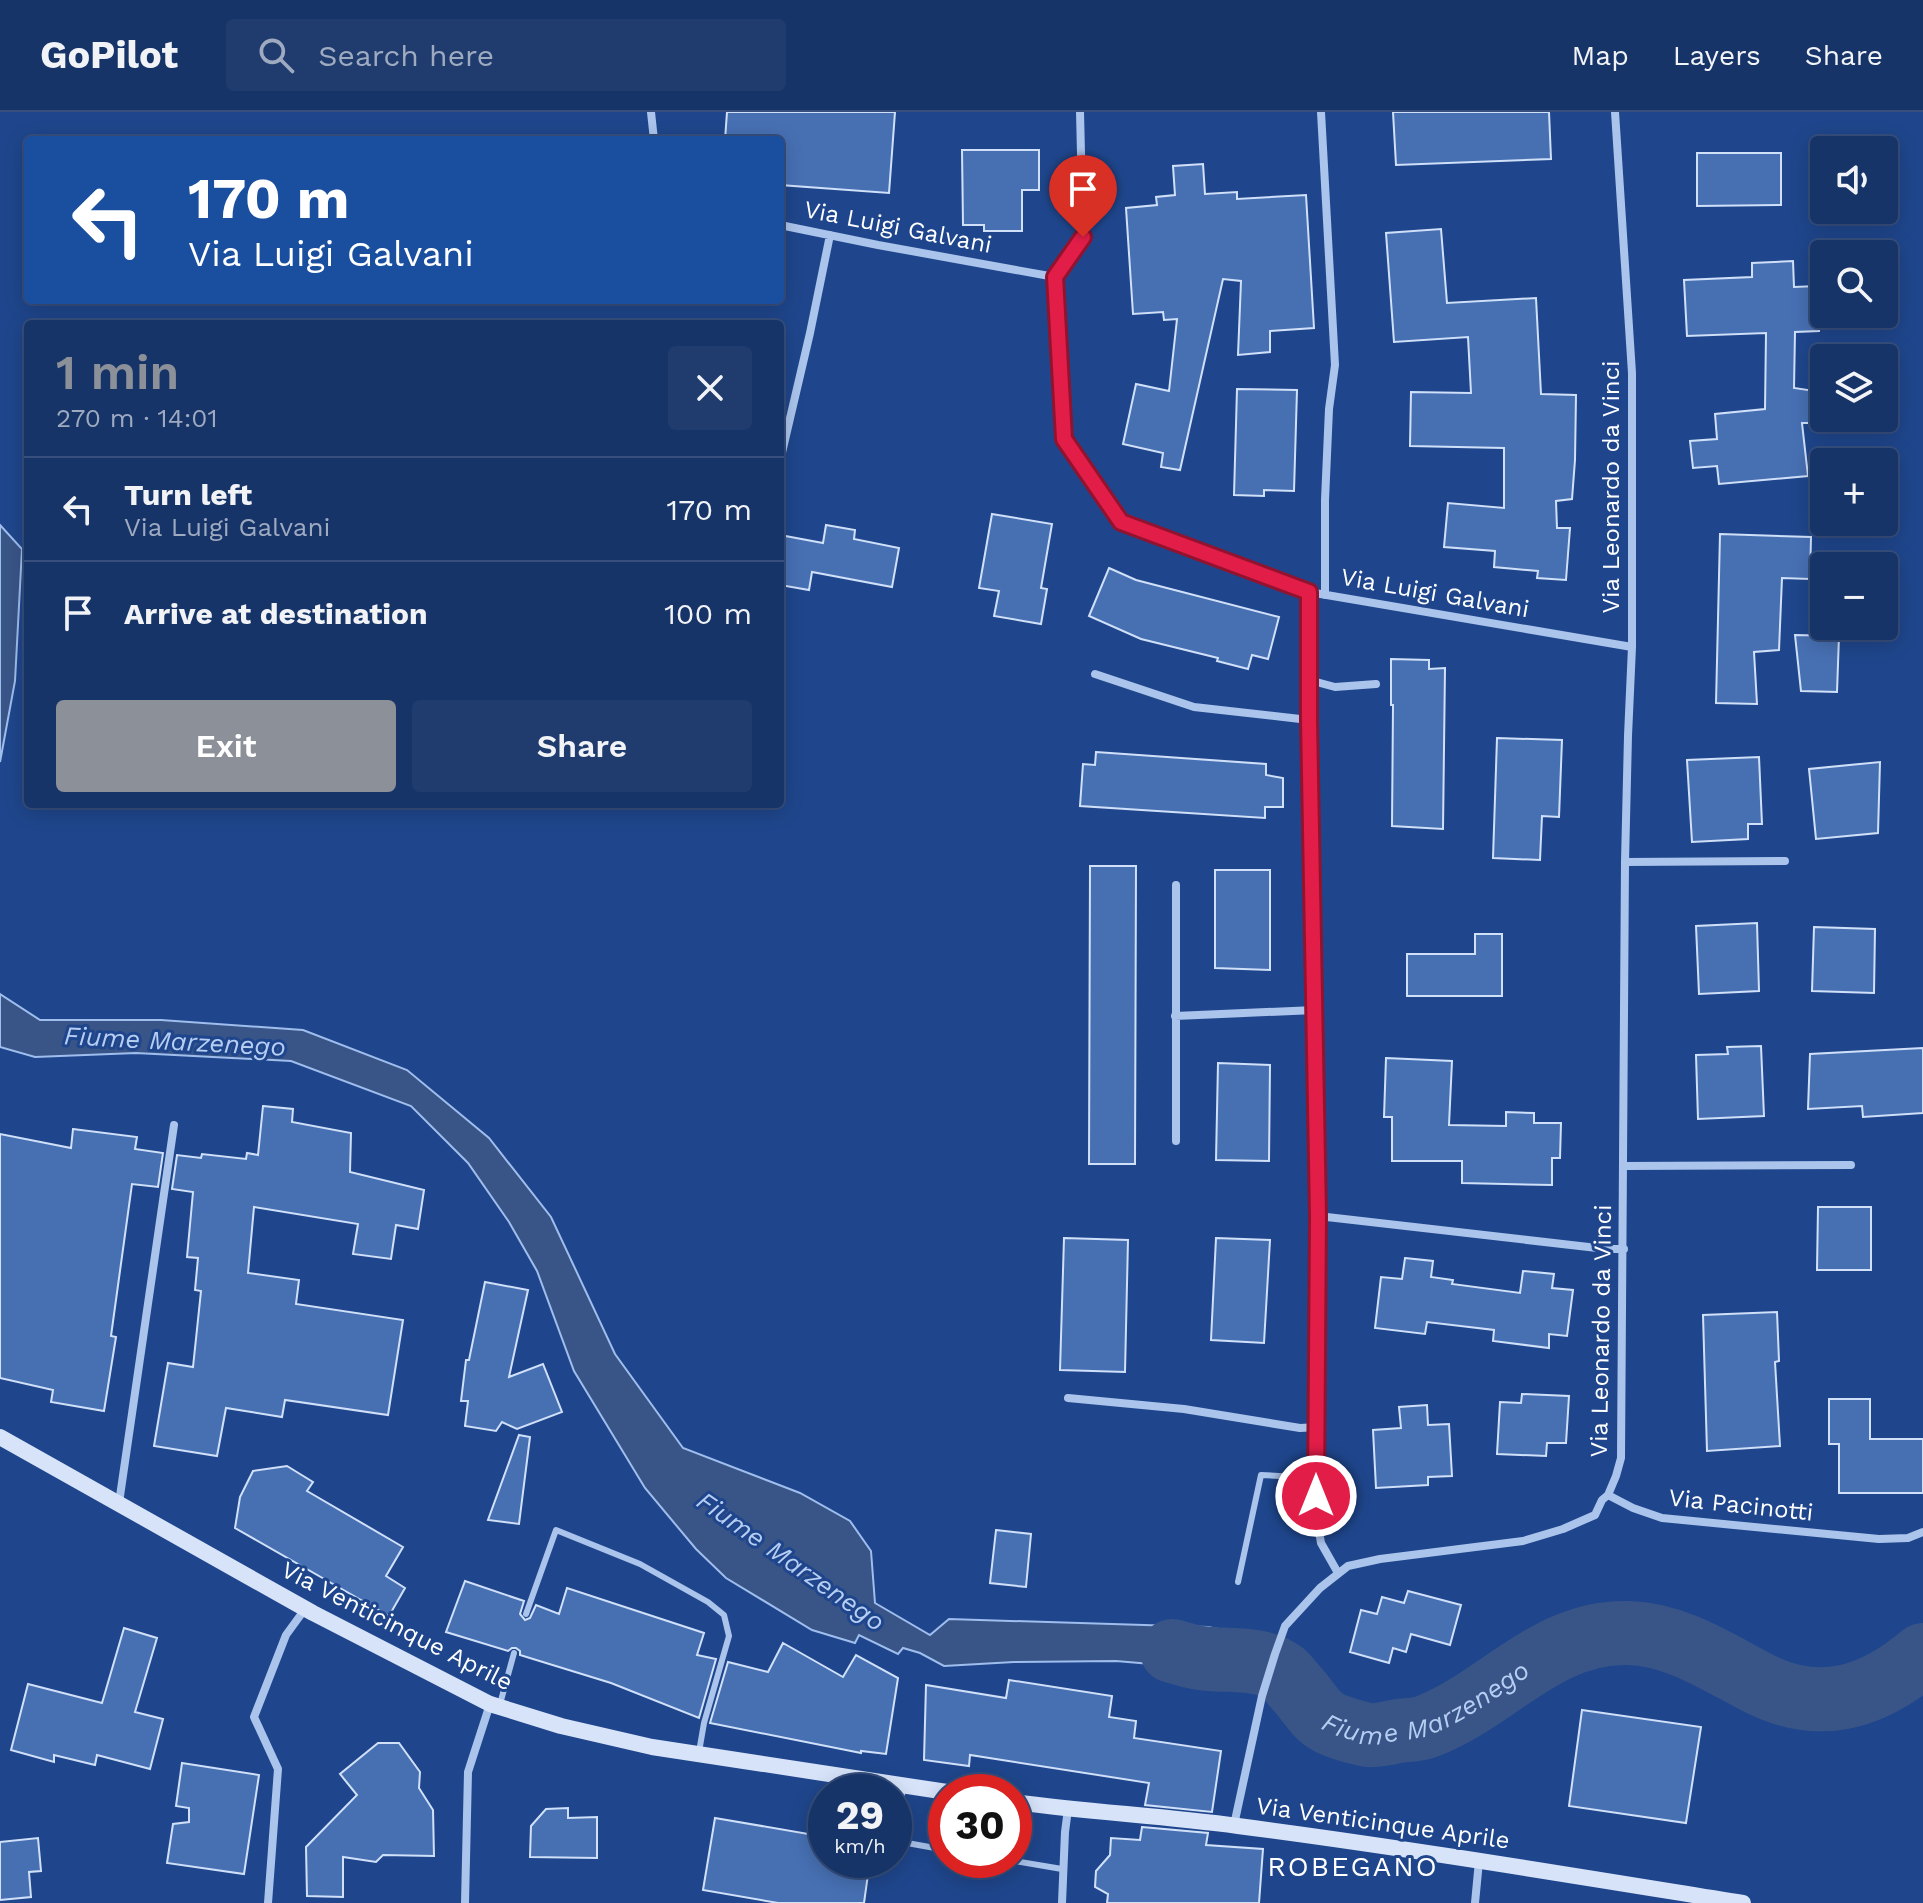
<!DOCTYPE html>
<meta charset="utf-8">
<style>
body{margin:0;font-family:"Work Sans",sans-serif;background:#203c6f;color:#f1f3f6;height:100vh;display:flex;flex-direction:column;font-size:30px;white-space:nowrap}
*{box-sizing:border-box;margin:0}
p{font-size:26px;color:#9eaac0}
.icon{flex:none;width:44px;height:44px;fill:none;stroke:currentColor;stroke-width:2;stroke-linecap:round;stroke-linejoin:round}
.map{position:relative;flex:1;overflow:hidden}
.details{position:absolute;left:24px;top:208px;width:760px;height:488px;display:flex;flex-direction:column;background:#173469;border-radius:8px;box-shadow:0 4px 20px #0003,0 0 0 2px #364f7d}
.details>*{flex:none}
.guide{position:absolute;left:24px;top:24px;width:760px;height:168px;border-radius:8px;box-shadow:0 4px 20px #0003,0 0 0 2px #364f7d;background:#1a4fa0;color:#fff;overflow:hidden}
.controls{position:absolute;left:1810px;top:24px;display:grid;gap:16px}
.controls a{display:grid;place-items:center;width:88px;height:88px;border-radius:8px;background:#173469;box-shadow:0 4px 20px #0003,0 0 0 2px #364f7d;font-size:40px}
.speed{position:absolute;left:808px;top:1662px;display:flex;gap:16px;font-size:40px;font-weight:700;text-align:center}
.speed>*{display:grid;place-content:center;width:104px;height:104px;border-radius:50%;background:#173469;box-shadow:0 4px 20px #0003,0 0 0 2px #364f7d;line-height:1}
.speed small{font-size:20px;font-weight:400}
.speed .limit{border:12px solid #d22;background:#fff;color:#111}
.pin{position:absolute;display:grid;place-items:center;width:68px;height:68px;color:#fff;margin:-82px -34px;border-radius:50% 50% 50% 0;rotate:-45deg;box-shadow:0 0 8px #0007}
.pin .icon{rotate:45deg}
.me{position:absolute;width:88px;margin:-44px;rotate:0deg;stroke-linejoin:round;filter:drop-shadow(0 0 6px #0008)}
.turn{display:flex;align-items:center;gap:28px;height:168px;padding:0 32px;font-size:36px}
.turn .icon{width:104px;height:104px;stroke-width:2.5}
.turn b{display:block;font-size:56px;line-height:68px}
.round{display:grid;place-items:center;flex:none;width:84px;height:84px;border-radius:8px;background:#203c6f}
.headline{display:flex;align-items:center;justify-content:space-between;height:136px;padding:0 32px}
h1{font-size:48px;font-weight:600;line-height:60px;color:#8c9099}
.cta{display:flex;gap:16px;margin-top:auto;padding:16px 32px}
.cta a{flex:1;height:92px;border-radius:8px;background:#8c9099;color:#fff;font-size:32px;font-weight:600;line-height:92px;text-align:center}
.cta a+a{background:#203c6f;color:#f1f3f6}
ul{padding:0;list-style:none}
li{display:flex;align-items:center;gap:24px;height:104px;padding:0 32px;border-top:2px solid #364f7d}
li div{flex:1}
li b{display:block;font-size:30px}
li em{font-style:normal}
header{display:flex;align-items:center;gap:48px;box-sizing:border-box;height:112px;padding:0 40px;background:#173469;border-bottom:2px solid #364f7d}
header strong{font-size:38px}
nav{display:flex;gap:44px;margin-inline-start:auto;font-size:28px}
.search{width:560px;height:72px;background:#203c6f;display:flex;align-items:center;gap:20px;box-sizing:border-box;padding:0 28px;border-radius:8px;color:#9eaac0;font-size:30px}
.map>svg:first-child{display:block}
</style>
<header>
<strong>GoPilot</strong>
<div class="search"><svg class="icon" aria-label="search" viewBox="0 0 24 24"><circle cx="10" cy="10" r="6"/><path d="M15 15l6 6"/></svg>Search here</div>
<nav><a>Map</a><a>Layers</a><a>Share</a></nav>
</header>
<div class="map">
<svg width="1923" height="1791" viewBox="0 0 1923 1791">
<rect width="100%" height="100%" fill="#1f468c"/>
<!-- water -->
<path fill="#395588" stroke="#9fbded" stroke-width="2" d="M0,413L22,437L15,569L0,650Z
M0,882L40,908H161L303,918L407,958L489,1026L551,1105L615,1242L683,1336L800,1381L850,1409L871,1439L875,1491L930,1523L949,1507L1208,1515L1255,1524C1259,1542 1255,1557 1248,1573L1163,1553L1116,1549L1014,1550L944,1554L920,1541L903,1536L898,1542L859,1523L855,1531L812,1518L726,1466L696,1437L645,1376L574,1259L537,1159L509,1110L468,1051L411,994L291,949L136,941L35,945L0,935Z"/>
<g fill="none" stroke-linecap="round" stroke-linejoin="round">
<!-- river -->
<path stroke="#395588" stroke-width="64" id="s1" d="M1172,1539C1181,1541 1191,1545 1201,1546C1227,1550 1261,1544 1283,1561C1289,1566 1294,1574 1299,1579C1307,1588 1317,1605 1328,1610C1336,1615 1359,1621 1368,1623C1377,1624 1389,1621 1398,1619C1408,1618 1419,1618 1428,1614C1498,1587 1546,1519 1628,1521C1675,1522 1716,1549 1756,1570C1819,1603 1872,1586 1923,1543"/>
</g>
<!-- building -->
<path fill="#4770b3" stroke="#d0e0f9" stroke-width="2" d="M727,0H895L889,81L780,73V28H725Z
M1393,0H1549L1551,47L1396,53Z
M962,38H1039V78H1022V119H984V113H963Z
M1697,41H1781V93L1697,94Z
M1203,52L1205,82L1237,80V87L1306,83L1314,216L1270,219V240L1238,243L1241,169L1223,167L1180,358L1161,355L1163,341L1123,332L1136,272L1169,279L1177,207L1164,208L1163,200L1133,202L1126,96L1157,93L1156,85L1175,83L1173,54Z
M1441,117L1447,191L1536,186L1541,282L1576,283L1575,348L1572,387L1556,389L1557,416H1570L1566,468L1537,466L1538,459L1494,455L1495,439L1444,435L1448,391L1504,396V336L1410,334L1411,280L1471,281L1468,225L1394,230L1386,121Z
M1793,149L1794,175L1817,174L1819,219L1795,220L1794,276L1815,279V311H1802L1808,364L1719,372L1717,354L1693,356L1690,329L1717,327L1715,302L1765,297L1766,221L1687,224L1684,168L1752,165V151Z
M1237,277L1297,278L1294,379L1264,378V384L1234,383Z
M992,402L1052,412L1041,476L1047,477L1041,512L994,504L999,479L979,476Z
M826,413L855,418L854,427L899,436L892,475L812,460L809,478L780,473V423L823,431Z
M1720,422L1811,425L1810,467L1782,466L1779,538L1754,540L1757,592L1716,591Z
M1109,456L1136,468L1279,505L1268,547L1252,543L1248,557L1217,549L1218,546L1141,527L1089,504Z
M1795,523L1839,524L1837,580L1801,579Z
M1391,547L1429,548V557L1445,556L1443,717L1392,714L1393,593H1391Z
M1497,626L1562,628L1559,705L1542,704L1540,748L1493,746Z
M1096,640L1266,652V663L1283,666V695H1265V706L1080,694L1083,652L1095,653Z
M1759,645L1762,712H1748V727L1692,730L1687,648Z
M1880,650L1878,721L1816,727L1809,657Z
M1090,754H1136L1135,1052H1089Z
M1215,758H1270V858L1215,856Z
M1757,811L1759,879L1699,882L1696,814Z
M1814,815L1875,817L1874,881L1812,879Z
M1475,822H1502V884H1407V842H1475Z
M1761,934L1764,1004L1698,1007L1696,943L1728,942L1727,935Z
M1923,936V1001L1863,1005L1862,994L1808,997L1810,942Z
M1386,946L1452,949L1449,1013L1506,1014V1000L1534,1001V1011H1561L1560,1046H1552V1073L1462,1071V1049H1392V1005H1384Z
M1218,951L1270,953L1269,1049L1216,1048Z
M263,994L293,997L292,1010L351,1021L350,1060L424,1078L418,1117L396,1113L391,1147L353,1142L358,1112L254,1095L248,1161L299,1168L296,1192L403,1208L388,1303L285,1288L282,1305L226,1296L217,1344L154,1334L168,1251L193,1255L201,1179L195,1178L198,1146L187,1145L193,1080L172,1077L177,1043L201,1046L202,1042L246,1047L247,1041L258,1043Z
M73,1017L137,1025L135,1037L163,1041L158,1075L132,1072L111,1224L116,1225L104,1299L51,1290L53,1278L0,1266V1022L71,1036Z
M1818,1095H1871V1158H1817Z
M1064,1126L1128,1128L1125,1260L1060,1258Z
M1216,1126L1270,1128L1264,1231L1211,1228Z
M1405,1146L1433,1149L1431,1165L1453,1168L1452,1172L1520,1181L1523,1159L1554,1162L1552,1176L1573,1178L1567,1224L1549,1222V1236L1493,1229L1494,1218L1427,1210L1425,1222L1375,1216L1381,1165L1402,1167Z
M485,1170L528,1178L509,1265L543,1252L562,1300L517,1317L502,1310L496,1319L465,1314L468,1289H461L466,1248H469Z
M1777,1200L1779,1249L1775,1250L1780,1334L1707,1339L1703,1203Z
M1522,1282L1569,1284L1566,1331H1547L1546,1344L1497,1342L1500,1290L1521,1291Z
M1829,1287H1870V1327H1923V1381H1839V1332H1829Z
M1427,1293L1428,1313L1449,1312L1452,1364L1428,1365V1373L1376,1376L1373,1318L1401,1316L1399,1295Z
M519,1323L530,1325L519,1412L488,1408Z
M287,1354L313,1370L307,1379L403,1435L386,1464L405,1476L389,1504L235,1416L240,1385L253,1359Z
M996,1418L1031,1422L1026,1475L990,1471Z
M465,1469L524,1489L520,1502L525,1508L530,1506L536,1493L559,1502L567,1476L704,1521L697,1543L716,1547L699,1606L611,1571L520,1543V1539L516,1536H512L508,1539L446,1520Z
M1408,1479L1461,1493L1450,1533L1411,1522L1406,1540L1393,1536L1389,1551L1350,1540L1361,1498L1377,1502L1382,1485L1404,1491Z
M124,1516L157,1526L135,1600L163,1607L150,1657L97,1643L95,1653L54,1643V1650L11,1638L28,1572L102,1591Z
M783,1531L843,1565L856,1543L898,1566L886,1642L861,1639V1641L710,1611L728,1550L768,1560Z
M1009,1568L1112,1584L1109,1605L1136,1609L1134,1626L1221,1639L1212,1700L1145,1693L1149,1671L970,1643L969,1654L924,1648L926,1573L1006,1586Z
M1582,1598L1701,1615L1686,1711L1569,1694Z
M378,1631H399L420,1660L419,1676L433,1698L434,1744L383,1743L376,1750L343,1745V1785L307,1784L306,1735L357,1683L340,1662Z
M182,1651L259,1663L244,1762L167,1751L173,1712L189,1710V1696L176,1694Z
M568,1696V1706L597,1705V1746L530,1745L531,1714L546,1697Z
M715,1706L826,1725V1748H870L864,1791H778L703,1778Z
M1142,1715L1208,1721L1206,1733L1263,1737L1259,1791H1107L1108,1782L1095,1775L1096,1759L1110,1743L1111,1726L1140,1728Z
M38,1726L41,1759L29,1760L31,1785L0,1788V1730Z"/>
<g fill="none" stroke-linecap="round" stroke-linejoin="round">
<!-- lane -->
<path stroke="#abc4ec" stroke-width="6" d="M1238,1470L1261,1363L1315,1366
M526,1502L556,1418L640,1452L708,1490L724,1503L729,1524L704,1611L699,1640
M500,1592L514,1541
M903,1676L896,1729L946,1738
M1008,1748L1062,1757"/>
<!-- street -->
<path stroke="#abc4ec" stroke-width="8" d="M651,0L654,28
M1321,0L1335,253L1329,297L1325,388V483
M780,113L878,133L1055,165L1064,327L1121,410L1309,480L1632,535
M1055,165L1083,125L1080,0
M780,349L810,221L830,123
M1309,480V608L1318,1104L1317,1315L1315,1366L1316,1401L1321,1431L1338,1461
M1095,562L1194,595L1309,608
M1309,568L1335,575L1376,572
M1625,750L1785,749
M1176,773V1029
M1175,904L1315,898
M1624,1054L1851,1053
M1318,1104L1606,1137H1624
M1068,1286L1184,1297L1300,1316L1317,1315
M1608,1383L1633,1396L1662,1406L1879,1427L1908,1426L1923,1420
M119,1391L174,1013
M1234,1713L1262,1584L1275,1542L1285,1514L1320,1476L1348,1454L1380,1447L1523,1429L1563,1417L1595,1403L1602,1388L1608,1383L1616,1364L1621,1346L1625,750L1628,624L1632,535V261L1615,0
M268,1791L278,1657L254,1605L286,1523L305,1497
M465,1791L468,1660L490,1592
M1062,1791L1065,1720L1068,1697
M1475,1791L1479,1749"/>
<!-- secondary -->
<path stroke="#d7e3f9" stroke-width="16" d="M0,1325L313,1501L490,1592L561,1614L652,1635L947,1680
M1014,1690C1088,1700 1163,1704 1238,1714C1407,1736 1575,1764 1743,1791"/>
</g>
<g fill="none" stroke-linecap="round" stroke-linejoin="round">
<!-- route casing -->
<g stroke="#92132f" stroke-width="20">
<path id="route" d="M1083,125L1055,165L1064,327L1121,410L1309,480V608L1318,1104L1316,1384"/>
</g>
<!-- route -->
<use href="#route" stroke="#e11d48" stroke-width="14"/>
</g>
<g text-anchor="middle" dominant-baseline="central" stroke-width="6" stroke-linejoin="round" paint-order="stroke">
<!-- street labels -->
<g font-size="24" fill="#fff" stroke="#1f468c">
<text transform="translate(898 115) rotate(11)">Via Luigi Galvani</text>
<text transform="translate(1611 375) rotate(-90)">Via Leonardo da Vinci</text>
<text transform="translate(1435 481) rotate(10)">Via Luigi Galvani</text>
<text transform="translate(1601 1219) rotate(-89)">Via Leonardo da Vinci</text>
<text transform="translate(1741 1393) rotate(6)">Via Pacinotti</text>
<text transform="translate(397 1514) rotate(27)">Via Venticinque Aprile</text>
<text transform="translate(1383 1711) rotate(8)">Via Venticinque Aprile</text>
</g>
<!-- water labels -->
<g font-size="26" font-style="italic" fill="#b7cef3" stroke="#1f468c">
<text transform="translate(175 929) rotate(3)">Fiume Marzenego</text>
<text transform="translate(791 1449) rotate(35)">Fiume Marzenego</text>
<text stroke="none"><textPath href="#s1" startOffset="288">Fiume Marzenego</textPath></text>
</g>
<!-- quarter labels -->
<g font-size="28" letter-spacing="2" fill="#fff" stroke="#1f468c">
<text x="1353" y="1754">ROBEGANO</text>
</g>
</g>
</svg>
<div class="controls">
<a><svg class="icon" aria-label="sound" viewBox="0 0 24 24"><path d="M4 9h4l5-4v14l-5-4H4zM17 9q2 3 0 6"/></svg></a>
<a><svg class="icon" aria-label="search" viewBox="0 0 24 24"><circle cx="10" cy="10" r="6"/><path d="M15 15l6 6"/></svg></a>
<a><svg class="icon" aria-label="layers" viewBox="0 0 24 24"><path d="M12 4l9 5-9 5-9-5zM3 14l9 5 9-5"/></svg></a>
<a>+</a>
<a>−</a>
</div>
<div class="speed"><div>29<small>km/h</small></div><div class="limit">30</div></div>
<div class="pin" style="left:1083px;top:125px;background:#d93025"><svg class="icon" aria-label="arrive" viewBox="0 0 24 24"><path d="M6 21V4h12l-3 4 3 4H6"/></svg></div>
<svg class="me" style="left:1316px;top:1384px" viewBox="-20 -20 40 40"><circle r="17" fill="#e11d48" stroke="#fff" stroke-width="3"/><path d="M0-11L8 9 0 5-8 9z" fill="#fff"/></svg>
<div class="guide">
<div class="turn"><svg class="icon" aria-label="left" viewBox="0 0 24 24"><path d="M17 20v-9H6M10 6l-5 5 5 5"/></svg><div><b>170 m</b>Via Luigi Galvani</div></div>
</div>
<section class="details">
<div class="headline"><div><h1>1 min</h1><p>270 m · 14:01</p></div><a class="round"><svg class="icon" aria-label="close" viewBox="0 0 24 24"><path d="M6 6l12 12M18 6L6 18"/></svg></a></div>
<ul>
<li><svg class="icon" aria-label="left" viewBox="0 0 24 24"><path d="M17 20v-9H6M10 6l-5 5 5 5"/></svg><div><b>Turn left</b><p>Via Luigi Galvani</p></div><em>170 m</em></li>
<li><svg class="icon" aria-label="arrive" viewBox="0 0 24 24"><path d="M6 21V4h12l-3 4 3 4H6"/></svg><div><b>Arrive at destination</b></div><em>100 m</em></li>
</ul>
<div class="cta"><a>Exit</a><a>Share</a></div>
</section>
</div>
